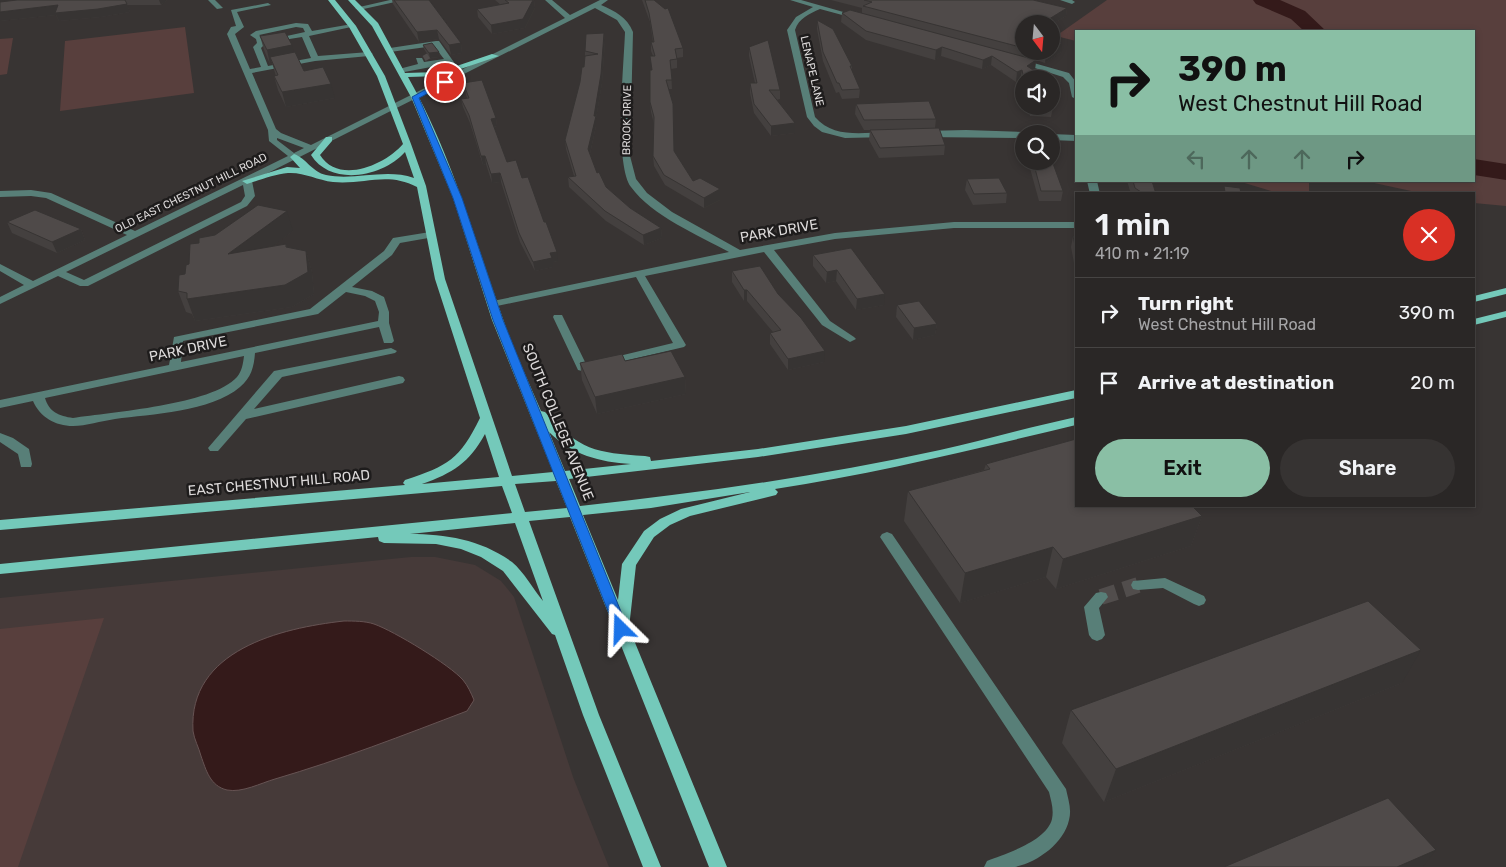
<!DOCTYPE html>
<meta charset="utf-8">
<style>
body{margin:0;font-family:Rubik,sans-serif;background:#363332;color:#f1f3f6;height:100vh;display:flex;flex-direction:column;font-size:19px;white-space:nowrap}
*{box-sizing:border-box;margin:0}
p{font-size:16px;color:#a5a5a7}
.icon{flex:none;width:28px;height:28px;fill:none;stroke:currentColor;stroke-width:2;stroke-linecap:round;stroke-linejoin:round}
.map{position:relative;flex:1;overflow:hidden}
.drawer{position:absolute;left:1075px;top:192px;width:400px;height:315px;display:flex;flex-direction:column;background:#2a2726;border-radius:0px;box-shadow:0 2px 8px #0003,0 0 0 1px #464443}
.drawer>*{flex:none}
.hud{position:absolute;left:1075px;top:30px;width:400px;height:152px;border-radius:0px;box-shadow:0 2px 8px #0003,0 0 0 1px #464443;background:#8abfa5;color:#111;overflow:hidden}
.needle{width:32px;rotate:164deg}
.fabs{position:absolute;left:1015px;top:15px;display:grid;gap:10px}
.fabs a{display:grid;place-items:center;width:45px;height:45px;border-radius:50%;background:#2a2726;box-shadow:0 2px 8px #0003,0 0 0 1px #464443;font-size:25px}
.pin{position:absolute;display:grid;place-items:center;width:42px;height:42px;color:#fff;margin:-21px;border:2px solid #fff;border-radius:50%;box-shadow:0 1px 5px #0007}
.me{position:absolute;width:55px;margin:-28px;rotate:338deg;stroke-linejoin:round;filter:drop-shadow(0 0 4px #0008)}
.turn{display:flex;align-items:center;gap:18px;height:105px;padding:0 20px;font-size:22px}
.turn .icon{width:65px;height:65px;stroke-width:2.5}
.turn b{display:block;font-size:35px;line-height:42px}
.lanes{display:flex;align-items:center;height:48px;padding:0 20px;background:#0003;justify-content:center;gap:25px;direction:ltr}
.lanes .off{opacity:.35}
.round{display:grid;place-items:center;flex:none;width:52px;height:52px;border-radius:26px;background:#363332}
.summary{display:flex;align-items:center;justify-content:space-between;height:85px;padding:0 20px}
h1{font-size:30px;font-weight:600;line-height:38px}
.button{display:flex;gap:10px;margin-top:auto;padding:10px 20px}
.button a{flex:1;height:58px;border-radius:30px;background:#8abfa5;color:#111;font-size:20px;font-weight:600;line-height:58px;text-align:center}
.button a+a{background:#363332;color:#f1f3f6}
ul{padding:0;list-style:none}
li{display:flex;align-items:center;gap:15px;height:70px;padding:0 20px;border-top:1px solid #464443}
li div{flex:1}
li b{display:block;font-size:19px}
li em{font-style:normal}
.map>svg:first-child{display:block}
</style>
<div class="map">
<svg width="1506" height="867" viewBox="0 0 1506 867">
<rect width="100%" height="100%" fill="#383433"/>
<!-- built -->
<path fill="#463a39" d="M411,557H435L475,565L501,581L514,597L573,777L609,867H0V598Z"/>
<!-- green -->
<path fill="#583f3d" d="M1107,0H1506V206L1474,203V194H1425L1365,181H1474V31H1076V41L1056,36Z
M185,27L194,93L60,111L65,41Z
M13,38L7,74L0,75V39Z
M1238,181H1309V194H1281Z
M104,618L18,867H0V629Z"/>
<!-- water -->
<path fill="#341a1a" stroke="#665353" d="M344,621C354,621 365,621 374,624C394,631 450,665 463,680C468,686 471,693 474,700L467,711C404,735 340,760 275,779C261,783 242,793 227,790C210,786 206,770 201,756C199,748 194,739 193,731C188,650 281,628 344,621Z"/>
<g fill="none" stroke-linecap="round" stroke-linejoin="round">
<!-- river -->
<path fill="#341a1a" fill-rule="evenodd" d="M1253,0H1280L1305,11L1326,31H1304L1291,19L1256,4Z
M1474,159L1506,164V180L1474,175Z"/>
<!-- minor-tunnel-far1 -->
<path stroke="#514d4c" stroke-width="8" stroke-dasharray="8 4" stroke-linecap="butt" d="M426,54L429,59"/>
<!-- minor-tunnel -->
<path stroke="#514d4c" stroke-width="16" stroke-dasharray="16 8" stroke-linecap="butt" d="M1101,597L1138,585"/>
<!-- minor -->
<path fill="#587f78" fill-rule="evenodd" d="M208,0H215L223,8L217,9Z
M390,0H404L359,10L355,8Z
M545,0H552L570,15L600,0H608L601,5C615,11 627,17 633,32L630,156L636,179L647,193L672,212L740,250L835,233L954,222H1076V228H954L835,239L774,250L830,321L854,337L856,339L850,342L822,325L764,252L645,276L686,345L684,347L582,371L578,370L553,317L554,315H562L563,317L586,364L673,343L636,277L492,307L488,306L487,304L488,302L729,252C698,235 652,216 631,187C614,164 624,64 625,32L617,20L595,8L252,181L255,196L247,206L88,286H80L58,276L0,304V297L24,285L0,271V264L33,281L127,235L46,198L31,196L0,197V191L31,190L51,193L135,231L288,156L269,141L268,130L227,34L231,27L236,26L231,10L268,3L271,5L237,12L244,27L235,34L250,69L261,67L253,47L257,43L256,39L250,35L256,31L296,23L308,24L312,31L352,24L356,26L309,36L318,56L369,52L373,54L369,56L315,61L252,73L276,129L281,133L311,145L565,18ZM296,27L303,28L305,32L273,39L277,41L302,37L311,58L268,66L261,48L265,44L263,38L259,35ZM277,138L304,148L294,153L277,140ZM243,185L245,196L241,202L84,280L66,272Z
M790,0H801L861,17L857,19L820,9C809,14 799,18 795,30L815,117C833,138 861,133 886,132L889,133V137L845,138L822,132L814,126L807,117L787,30L796,17L813,7Z
M1060,0H1072L1075,2L1072,4Z
M436,41H439L458,68V72H452L447,64L399,73V69L418,64L416,58H422L424,62L444,59L434,46L390,52L386,50L390,48Z
M1016,58L1069,73L1076,82V99L1072,97L1069,83L1063,77L1016,62Z
M966,130L1024,132L1027,134H1024V138L924,137L920,134L924,131Z
M1051,134L1076,135V141L1051,140Z
M1087,181H1097L1100,194H1090Z
M430,232L434,233V237L400,243L392,255L352,287L372,291L384,297L389,312V323L394,341L392,343H384L379,327L255,353C254,367 251,378 240,387C211,412 151,414 115,419C101,421 86,426 73,426C55,426 40,417 33,401L0,408V400L169,365L174,337L310,309L384,251L393,238ZM346,292L365,296L375,301L379,312L378,321L181,362L183,341L318,314ZM244,356C243,364 242,371 237,377C212,405 111,412 73,418C59,416 49,412 45,398Z
M391,348L397,351L395,353L282,377L254,409L399,376L403,377L405,380L403,383L246,419L218,451H210L208,448L274,371Z
M0,433L13,438L29,449L32,464L31,467H21L18,454L0,442Z
M887,532L892,534L1066,789C1068,799 1072,809 1069,820C1064,843 1038,862 1015,867C1006,867 994,867 984,867L987,861C1005,854 1047,841 1052,819C1054,809 1051,801 1049,792L882,540L880,537L882,534Z
M1165,578L1204,596L1206,600L1204,604L1199,606L1194,604L1163,588L1138,590L1133,589L1131,585L1133,581Z
M1101,592L1106,593L1108,597L1099,608L1105,635L1102,639L1097,641L1092,639L1089,635L1084,607L1096,593Z"/>
<!-- major -->
<path fill="#74c9ba" fill-rule="evenodd" d="M328,0H335L356,26L385,76L411,144L426,186L445,279L512,476L553,472L492,320L453,198L411,97L372,26L348,0H355L378,23L405,73L439,72L492,54L499,56L440,76L408,77C451,153 474,237 503,319C514,350 528,381 541,411L545,412C579,450 596,453 645,456L650,457L651,461L758,449L906,426L1076,390V398L906,434L758,457L569,479L580,506C700,493 821,476 940,450C985,440 1030,427 1076,417V425C976,449 877,473 775,489L778,492L776,495L690,516L670,525L654,537L636,565L629,628L727,867H709L570,517L529,521L599,715L661,867H643L583,715L555,635L552,634L503,571L481,557L461,549L436,544L384,543L379,541L378,537L0,574V564L512,513L502,486L0,530V520L405,485L403,483L405,480C448,466 460,459 480,418L435,279L417,187C387,171 364,185 333,182C317,180 304,172 288,173C275,174 260,180 247,184L242,181L287,167L300,168L290,157L294,154C306,158 312,172 326,175C355,181 385,168 414,178L405,152C383,177 331,187 311,155L326,137H332V141L320,155C339,185 385,165 403,144L377,76L349,27ZM549,432C573,455 599,462 631,464L565,471ZM485,434L499,477L422,484C453,473 469,463 485,434ZM556,481L567,508L525,512L515,484ZM750,492L681,509L660,519L644,531L622,564L618,600L583,515L651,508ZM515,523L543,601C533,589 524,572 512,562C482,540 446,534 410,534Z
M1506,288V294L1474,302V296Z
M1506,311V317L1474,325V319Z"/>
</g>
<!-- wall -->
<path fill="#44403f" d="M0,0H167L161,5H127L130,12L101,17L59,21L56,15L0,21Z
M392,0H429L461,43L462,53L451,55L439,39L419,42L393,4Z
M495,0H534L535,8L525,28L492,34L478,17L477,9L501,5Z
M642,0H654L683,48V57L677,58V68L671,69L672,89H669L674,151L693,181L720,189V200L704,208L665,185L654,166L653,156L654,124L651,112L650,102L652,70L650,56H653L651,51V42H653L650,22Z
M831,0H1033L1067,8L1066,16L1051,25V24H1024V51H1051L1061,52L1045,63L1036,60L1035,69L1024,79V92L1020,79L1016,82L991,65L982,69L941,56L935,60L866,40L841,22L842,13H862V8Z
M817,20L852,66V72L860,89L859,98L842,99L839,92L836,93L823,61L817,29Z
M604,33L605,41L602,83L596,119V126L590,154L597,173L606,187L630,208L661,228L662,238L644,245L606,221L569,187L568,177L574,176L566,149L565,140L584,67L585,56V51Z
M260,36L294,53L304,71L335,98L286,107L278,90L274,76H276L272,63L270,64L264,50Z
M423,45L439,52L440,57L430,58L424,49Z
M749,47L780,90V99L776,100L795,123V133L771,136L754,113L750,93V83H755L749,56Z
M463,83L496,118L497,126L494,127L507,162L522,178L558,261L553,262V267L535,271L520,242L501,182L492,183L486,164L483,165L470,123L463,107L461,99L467,98L465,90Z
M856,104L936,119L935,128L945,145L944,155L879,158L869,140L870,130H864L855,114Z
M1028,106H1051L1053,107L1051,117L1030,116Z
M1028,161H1051L1063,191L1061,201H1039Z
M967,179L1007,193L1006,203L973,205L965,190Z
M1127,181H1152L1156,194H1131Z
M7,222L81,229L85,240L57,253L12,233Z
M293,231L273,246L286,244L287,247L306,251L312,272L314,294L292,307L195,321L192,314L186,312L178,291L199,243Z
M1073,236H1076V263H1074L1071,247Z
M851,248L884,305L856,310L836,281L826,283L813,266V255Z
M732,271L778,294L824,362L788,370L770,344V333L773,332L747,301H744L732,282Z
M897,305L937,324L935,335L913,340L896,317Z
M625,361L685,377L686,394L597,414L582,380L580,363Z
M986,464L1202,516L1191,546L1056,589L1046,577L960,603L904,521L908,491L984,470Z
M1402,683L1104,802L1062,743L1071,710Z"/>
<!-- shaded-wall -->
<path fill="#373433" d="M0,0H26L0,4Z
M159,0H167L161,5Z
M534,0L535,8L525,28L492,34L491,25Z
M127,4L130,12L101,17L59,21L56,15L0,21V12L58,5Z
M1067,8L1066,16L1051,25V24H1041Z
M437,30L439,39L419,42L417,32Z
M604,33L605,41L602,83L596,119V126L589,158L588,149L594,116Z
M461,43L462,53L451,55L449,45Z
M1062,43L1061,52L1045,63L1046,54L1051,51V50Z
M292,45L295,59L270,57L272,63L270,64L267,50Z
M942,47L941,56L935,60L936,50Z
M439,52L440,57L430,58L429,53Z
M992,56L991,65L982,69L983,60Z
M1036,60L1035,69L1026,75L1027,66Z
M1022,70L1020,79L1016,82L1017,72Z
M331,84L335,98L286,107L282,92Z
M496,118L497,126L492,127L491,119Z
M795,123V133L771,136V126Z
M481,156H485L486,164L483,165Z
M500,173L501,182L492,183L491,174Z
M720,189V200L704,208V198Z
M287,211L293,231L236,275L228,254Z
M661,228L662,238L644,245L643,235Z
M81,229L85,240L57,253L52,242Z
M306,251L312,272L314,294L292,307L195,321L187,299Z
M557,252L558,261L553,262V267L535,271L533,262L550,253Z
M837,270L836,281L826,283L827,272Z
M744,290H747V301H744Z
M885,294L884,305L856,310L857,299Z
M937,324L935,335L913,340L914,328Z
M825,351L824,362L788,370V359Z
M685,377L686,394L597,414L595,397Z
M1202,516L1191,546L1056,589L1063,559Z
M1053,547L1046,577L960,603L965,573Z
M1421,650L1402,683L1104,802L1116,769Z
M1436,850L1423,867H1397Z"/>
<!-- building -->
<path fill="#4f4a49" stroke="#373433" d="M17,0H125L127,4L98,9L55,13L58,5L0,12V2Z
M394,0H429L461,43L449,45L437,30L417,32Z
M505,0H533L523,19L491,25L477,9L509,3Z
M645,0H654L665,9L668,8L683,48L675,49L677,59L670,60L672,80H666L673,104L674,151L693,181L700,178L720,189L704,198L664,175L653,156L654,117L650,102V70H652L650,56H655L651,42H654L649,13Z
M864,0H1033L1067,8L1041,24H1024V48L863,6L872,2Z
M850,10L1036,60L1027,66L1044,77V79H1024L1022,70L1017,72L992,56L983,60L942,47L936,50L866,31L842,13Z
M817,20L833,29L852,66H850L860,89L842,90L839,83H837L823,52Z
M285,32L292,45L267,50L260,36Z
M604,33L601,74L594,116H596L588,149L597,173L599,172L606,187L630,208L661,228L643,235L605,211L568,177L576,176L565,140L580,82L582,67H584L585,56L598,54L585,51L586,34Z
M768,40L780,90H769L795,123L771,126L754,104L750,83H757L749,47Z
M1051,40L1062,43L1051,50Z
M432,43L439,52L429,53L423,45Z
M1038,51H1050L1046,54Z
M295,52L304,71L323,67L331,84L282,92L274,76L278,75L270,57Z
M482,80L496,118L491,119L507,162L516,160L522,178L528,177L544,222H546L557,252L550,253L552,258L533,262L519,233L500,173L491,174L485,156H481L469,115L461,99L469,98L463,83Z
M929,101L936,119L864,120L856,104Z
M1051,101L1053,107L1032,106H1051Z
M939,128L945,145L880,148L870,130Z
M1051,158L1063,191H1041L1033,161H1051Z
M999,178L1007,193L974,194L967,179Z
M1133,181H1152L1156,194H1144L1135,188Z
M1224,186L1240,188L1241,194H1218L1217,191L1225,192Z
M258,205L287,211L228,254L286,244V247L306,251L308,272L285,285L187,299V293L178,291L179,275L185,274L186,265L189,264L190,244L199,243V238L215,235Z
M35,210L81,229L52,242L7,222Z
M1073,236H1076V250Z
M851,248L885,294L857,299L837,270L827,272L813,255Z
M760,266L778,294L801,318L825,351L788,359L770,333L781,330L747,290H744L732,271Z
M919,301L937,324L914,328L897,305Z
M671,351L685,377L595,397L580,363L622,354L625,361Z
M1076,439V506H1192L1202,516L1063,559L1053,547L965,573L908,491L990,469L986,464Z
M1368,601L1421,650L1116,769L1071,710Z
M1388,798L1436,850L1397,867H1224Z"/>
<!-- route -->
<path fill="#1a73e8" stroke="#114b97" d="M445,79L449,82L448,83L419,98L462,198L503,320L628,629L626,633L621,635L617,633L615,629L493,320L453,198L412,97Z"/>
<g text-anchor="middle" dominant-baseline="central" stroke-width="5" stroke-linejoin="round" paint-order="stroke">
<!-- far-street labels -->
<g font-size="11" fill="#dcd9d9" stroke="#1e1c1c">
<text transform="translate(812 71) rotate(77)">LENAPE LANE</text>
<text transform="translate(627 120) rotate(-89)">BROOK DRIVE</text>
<text transform="translate(191 193) rotate(-26)">OLD EAST CHESTNUT HILL ROAD</text>
</g>
<!-- street labels -->
<g font-size="14" fill="#dcd9d9" stroke="#1e1c1c">
<text transform="translate(779 231) rotate(-10)">PARK DRIVE</text>
<text transform="translate(188 349) rotate(-12)">PARK DRIVE</text>
<text transform="translate(558 422) rotate(68)">SOUTH COLLEGE AVENUE</text>
<text transform="translate(279 483) rotate(-5)">EAST CHESTNUT HILL ROAD</text>
</g>
</g>
</svg>
<div class="fabs">
<a><svg class="needle" viewBox="-14 -14 28 28"><path d="M0-13l5 13h-10z" fill="#e53935"/><path d="M0 13l5-13h-10z" fill="#a5a5a7"/></svg></a>
<a><svg class="icon" aria-label="sound" viewBox="0 0 24 24"><path d="M4 9h4l5-4v14l-5-4H4zM17 9q2 3 0 6"/></svg></a>
<a><svg class="icon" aria-label="search" viewBox="0 0 24 24"><circle cx="10" cy="10" r="6"/><path d="M15 15l6 6"/></svg></a>
</div>
<div class="pin" style="left:445px;top:82px;background:#d93025"><svg class="icon" aria-label="arrive" viewBox="0 0 24 24"><path d="M6 21V4h12l-3 4 3 4H6"/></svg></div>
<svg class="me" style="left:621px;top:629px" viewBox="-20 -20 40 40"><path d="M0-17L14 15 0 8-14 15z" fill="#1a73e8" stroke="#fff" stroke-width="4"/></svg>
<div class="hud">
<div class="turn"><svg class="icon" aria-label="right" viewBox="0 0 24 24"><path d="M7 20v-9h11M14 6l5 5-5 5"/></svg><div><b>390 m</b>West Chestnut Hill Road</div></div>
<div class="lanes"><svg class="icon off" aria-label="left" viewBox="0 0 24 24"><path d="M17 20v-9H6M10 6l-5 5 5 5"/></svg><svg class="icon off" aria-label="ahead" viewBox="0 0 24 24"><path d="M12 20V5M6 11l6-6 6 6"/></svg><svg class="icon off" aria-label="ahead" viewBox="0 0 24 24"><path d="M12 20V5M6 11l6-6 6 6"/></svg><svg class="icon" aria-label="right" viewBox="0 0 24 24"><path d="M7 20v-9h11M14 6l5 5-5 5"/></svg></div>
</div>
<section class="drawer">
<div class="summary"><div><h1>1 min</h1><p>410 m · 21:19</p></div><a class="round" style="background:#d93025;color:#fff"><svg class="icon" aria-label="close" viewBox="0 0 24 24"><path d="M6 6l12 12M18 6L6 18"/></svg></a></div>
<ul>
<li><svg class="icon" aria-label="right" viewBox="0 0 24 24"><path d="M7 20v-9h11M14 6l5 5-5 5"/></svg><div><b>Turn right</b><p>West Chestnut Hill Road</p></div><em>390 m</em></li>
<li><svg class="icon" aria-label="arrive" viewBox="0 0 24 24"><path d="M6 21V4h12l-3 4 3 4H6"/></svg><div><b>Arrive at destination</b></div><em>20 m</em></li>
</ul>
<div class="button"><a>Exit</a><a>Share</a></div>
</section>
</div>
